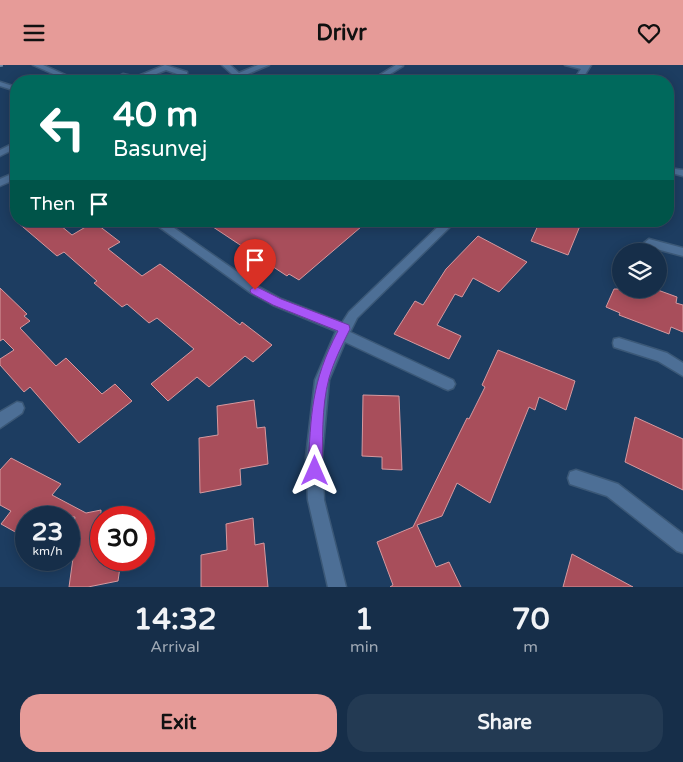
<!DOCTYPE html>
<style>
body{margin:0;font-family:"Varela Round",sans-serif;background:#233a53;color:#f1f3f6;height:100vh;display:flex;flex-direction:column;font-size:19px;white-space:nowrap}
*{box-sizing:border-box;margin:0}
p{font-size:16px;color:#9ea8b4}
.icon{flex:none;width:28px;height:28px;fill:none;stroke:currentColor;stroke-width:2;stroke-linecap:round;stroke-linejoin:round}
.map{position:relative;height:522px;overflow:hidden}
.details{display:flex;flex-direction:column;background:#162e49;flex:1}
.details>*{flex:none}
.guide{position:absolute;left:10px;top:10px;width:664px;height:152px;border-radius:20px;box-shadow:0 2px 12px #0003,0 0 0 1px #354a61;background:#00695c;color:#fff;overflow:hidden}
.controls{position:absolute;left:612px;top:178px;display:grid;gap:10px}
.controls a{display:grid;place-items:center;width:55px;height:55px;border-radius:50%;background:#162e49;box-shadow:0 2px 12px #0003,0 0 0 1px #354a61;font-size:25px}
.speed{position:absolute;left:15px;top:441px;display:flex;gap:10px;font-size:25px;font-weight:700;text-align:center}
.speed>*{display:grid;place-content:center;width:65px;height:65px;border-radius:50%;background:#162e49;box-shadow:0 2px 12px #0003,0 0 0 1px #354a61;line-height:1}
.speed small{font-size:12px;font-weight:400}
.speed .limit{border:8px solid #d22;background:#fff;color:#111}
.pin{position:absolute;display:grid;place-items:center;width:42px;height:42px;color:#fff;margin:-51px -21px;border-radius:50% 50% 50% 0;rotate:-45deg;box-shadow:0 0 5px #0007}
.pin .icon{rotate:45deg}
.me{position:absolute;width:55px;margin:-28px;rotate:0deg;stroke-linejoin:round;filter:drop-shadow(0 0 4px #0008)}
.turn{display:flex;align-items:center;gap:18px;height:105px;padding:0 20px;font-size:22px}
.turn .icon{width:65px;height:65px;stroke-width:2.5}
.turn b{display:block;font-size:35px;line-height:42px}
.then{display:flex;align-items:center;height:48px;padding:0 20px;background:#0003;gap:10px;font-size:19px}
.eta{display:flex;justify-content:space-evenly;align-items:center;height:85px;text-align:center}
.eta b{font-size:30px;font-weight:700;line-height:35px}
.cta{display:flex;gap:10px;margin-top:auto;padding:10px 20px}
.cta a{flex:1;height:58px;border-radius:20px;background:#e69b98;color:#111;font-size:20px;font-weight:700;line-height:58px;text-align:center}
.cta a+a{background:#233a53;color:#f1f3f6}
header{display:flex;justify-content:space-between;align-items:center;height:65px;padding:0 20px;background:#e69b98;color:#111;font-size:22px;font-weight:700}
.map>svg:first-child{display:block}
</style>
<header><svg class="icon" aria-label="menu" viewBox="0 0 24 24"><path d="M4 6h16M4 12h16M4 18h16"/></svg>Drivr<svg class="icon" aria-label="heart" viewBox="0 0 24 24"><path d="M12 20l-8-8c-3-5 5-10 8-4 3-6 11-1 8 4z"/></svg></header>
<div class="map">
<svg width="683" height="522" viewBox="0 0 683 522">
<rect width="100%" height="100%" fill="#1d3d61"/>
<!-- building -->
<path fill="#a84e5b" stroke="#d6999f" d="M16,156H55L72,170L94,157L120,177L108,184L142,211L160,199L240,260L242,257L272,280L253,297L245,291L209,322L197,312L168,336L151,319L194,284L157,253L149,258L127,239L122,242L94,218L97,216L64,187L57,191Z
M204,156H368L299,215L289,209L287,211Z
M540,156H582L568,190L531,176Z
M478,171L527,197L499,227L473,213L462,232L455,229L437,260L461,271L449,294L394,269L415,236L423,240L446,204Z
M0,223L27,249L24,251L30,256L20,263L56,301L66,293L102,329L115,319L132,336L79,378L30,322L24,327L0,300V294L14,285L3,274L0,276Z
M614,224H655L677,232L676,238L683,240V267L671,262L669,269L619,250L620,248L606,242Z
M498,285L575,316L566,345L539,332L535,345L529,342L490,438L457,418L442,451L417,460L436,502L449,497L461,522H390L393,520L377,477L413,462L467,353L469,354L485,322L482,320Z
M363,330L399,331L402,405L382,404V392L362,391Z
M254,335L257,363L265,362L268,399L240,404L241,420L200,428L199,373L218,370L217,341Z
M635,352L683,374V425L625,397Z
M11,393L61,419L52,430L86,448L101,445V495H121L118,516L88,522H69L74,486L69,487L75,452H26V473L1,459L11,446L0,440V405Z
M253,453L255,480L264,478L268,522H201V490L227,485L226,459Z
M572,489L633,522H563Z"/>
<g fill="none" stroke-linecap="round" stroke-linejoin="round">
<!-- minor casing -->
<g stroke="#3b5877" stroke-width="3">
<path id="minor" d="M33,0H43L79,16H69Z
M165,0L187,7V12L180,16H171L180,10L166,5L139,16L124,14L119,16H110L123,9L136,12Z
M222,0H230L239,8L258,0H269L243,11L246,16H240L237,14L230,16H220L233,10Z
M396,0L403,1L379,16H370Z
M565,0H591L581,16H573L581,4Z
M0,17L16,22V26L0,21Z
M16,77V83L0,91V85Z
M668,103L683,105V111L668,107Z
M16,107V114L0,121V114Z
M151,156H164L259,222L281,234L342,258L349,247L444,156H456L357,253L350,267L453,315L455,319L453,323L448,325L443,323L345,277L329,315L322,392L324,435L346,522H328L308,435L306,392L315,315L336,266L273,240L251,228Z
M649,174L683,183V191L645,181L644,178Z
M619,273L667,288L683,298V311L658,296L614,282L613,278L614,274Z
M17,337L22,338L24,343L22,348L0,363V347Z
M576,405L618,419L683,469V488L677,486L607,431L570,419L568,413L570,407Z"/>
</g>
<!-- path -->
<path stroke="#708aa7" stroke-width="2" stroke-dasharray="3 2" stroke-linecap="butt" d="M0,1L5,0"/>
<!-- minor -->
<use href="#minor" fill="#4d6f96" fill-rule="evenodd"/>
</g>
<!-- route -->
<path fill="#a855f7" stroke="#6d37a1" d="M255,221L281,234L349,260L350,264C342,280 334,296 329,313C321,343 323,376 322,406L320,411L315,413L310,411L308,406C311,350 311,317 338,266L273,240L251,228L250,225Z"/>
</svg>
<div class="controls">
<a><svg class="icon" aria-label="layers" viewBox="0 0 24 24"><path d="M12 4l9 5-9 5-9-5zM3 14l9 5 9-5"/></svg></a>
</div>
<div class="speed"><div>23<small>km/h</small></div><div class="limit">30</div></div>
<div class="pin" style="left:255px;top:225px;background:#d93025"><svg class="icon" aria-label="arrive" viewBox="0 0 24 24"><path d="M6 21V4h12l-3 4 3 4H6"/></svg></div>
<svg class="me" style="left:315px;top:406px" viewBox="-20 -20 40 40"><path d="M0-17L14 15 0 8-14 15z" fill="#a855f7" stroke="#fff" stroke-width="4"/></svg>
<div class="guide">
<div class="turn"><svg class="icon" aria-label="left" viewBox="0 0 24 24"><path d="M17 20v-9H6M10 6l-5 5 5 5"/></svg><div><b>40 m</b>Basunvej</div></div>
<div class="then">Then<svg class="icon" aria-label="arrive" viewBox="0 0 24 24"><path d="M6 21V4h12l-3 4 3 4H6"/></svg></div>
</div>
</div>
<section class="details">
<div class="eta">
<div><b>14:32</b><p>Arrival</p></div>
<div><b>1</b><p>min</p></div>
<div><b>70</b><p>m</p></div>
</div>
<div class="cta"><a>Exit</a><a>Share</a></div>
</section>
